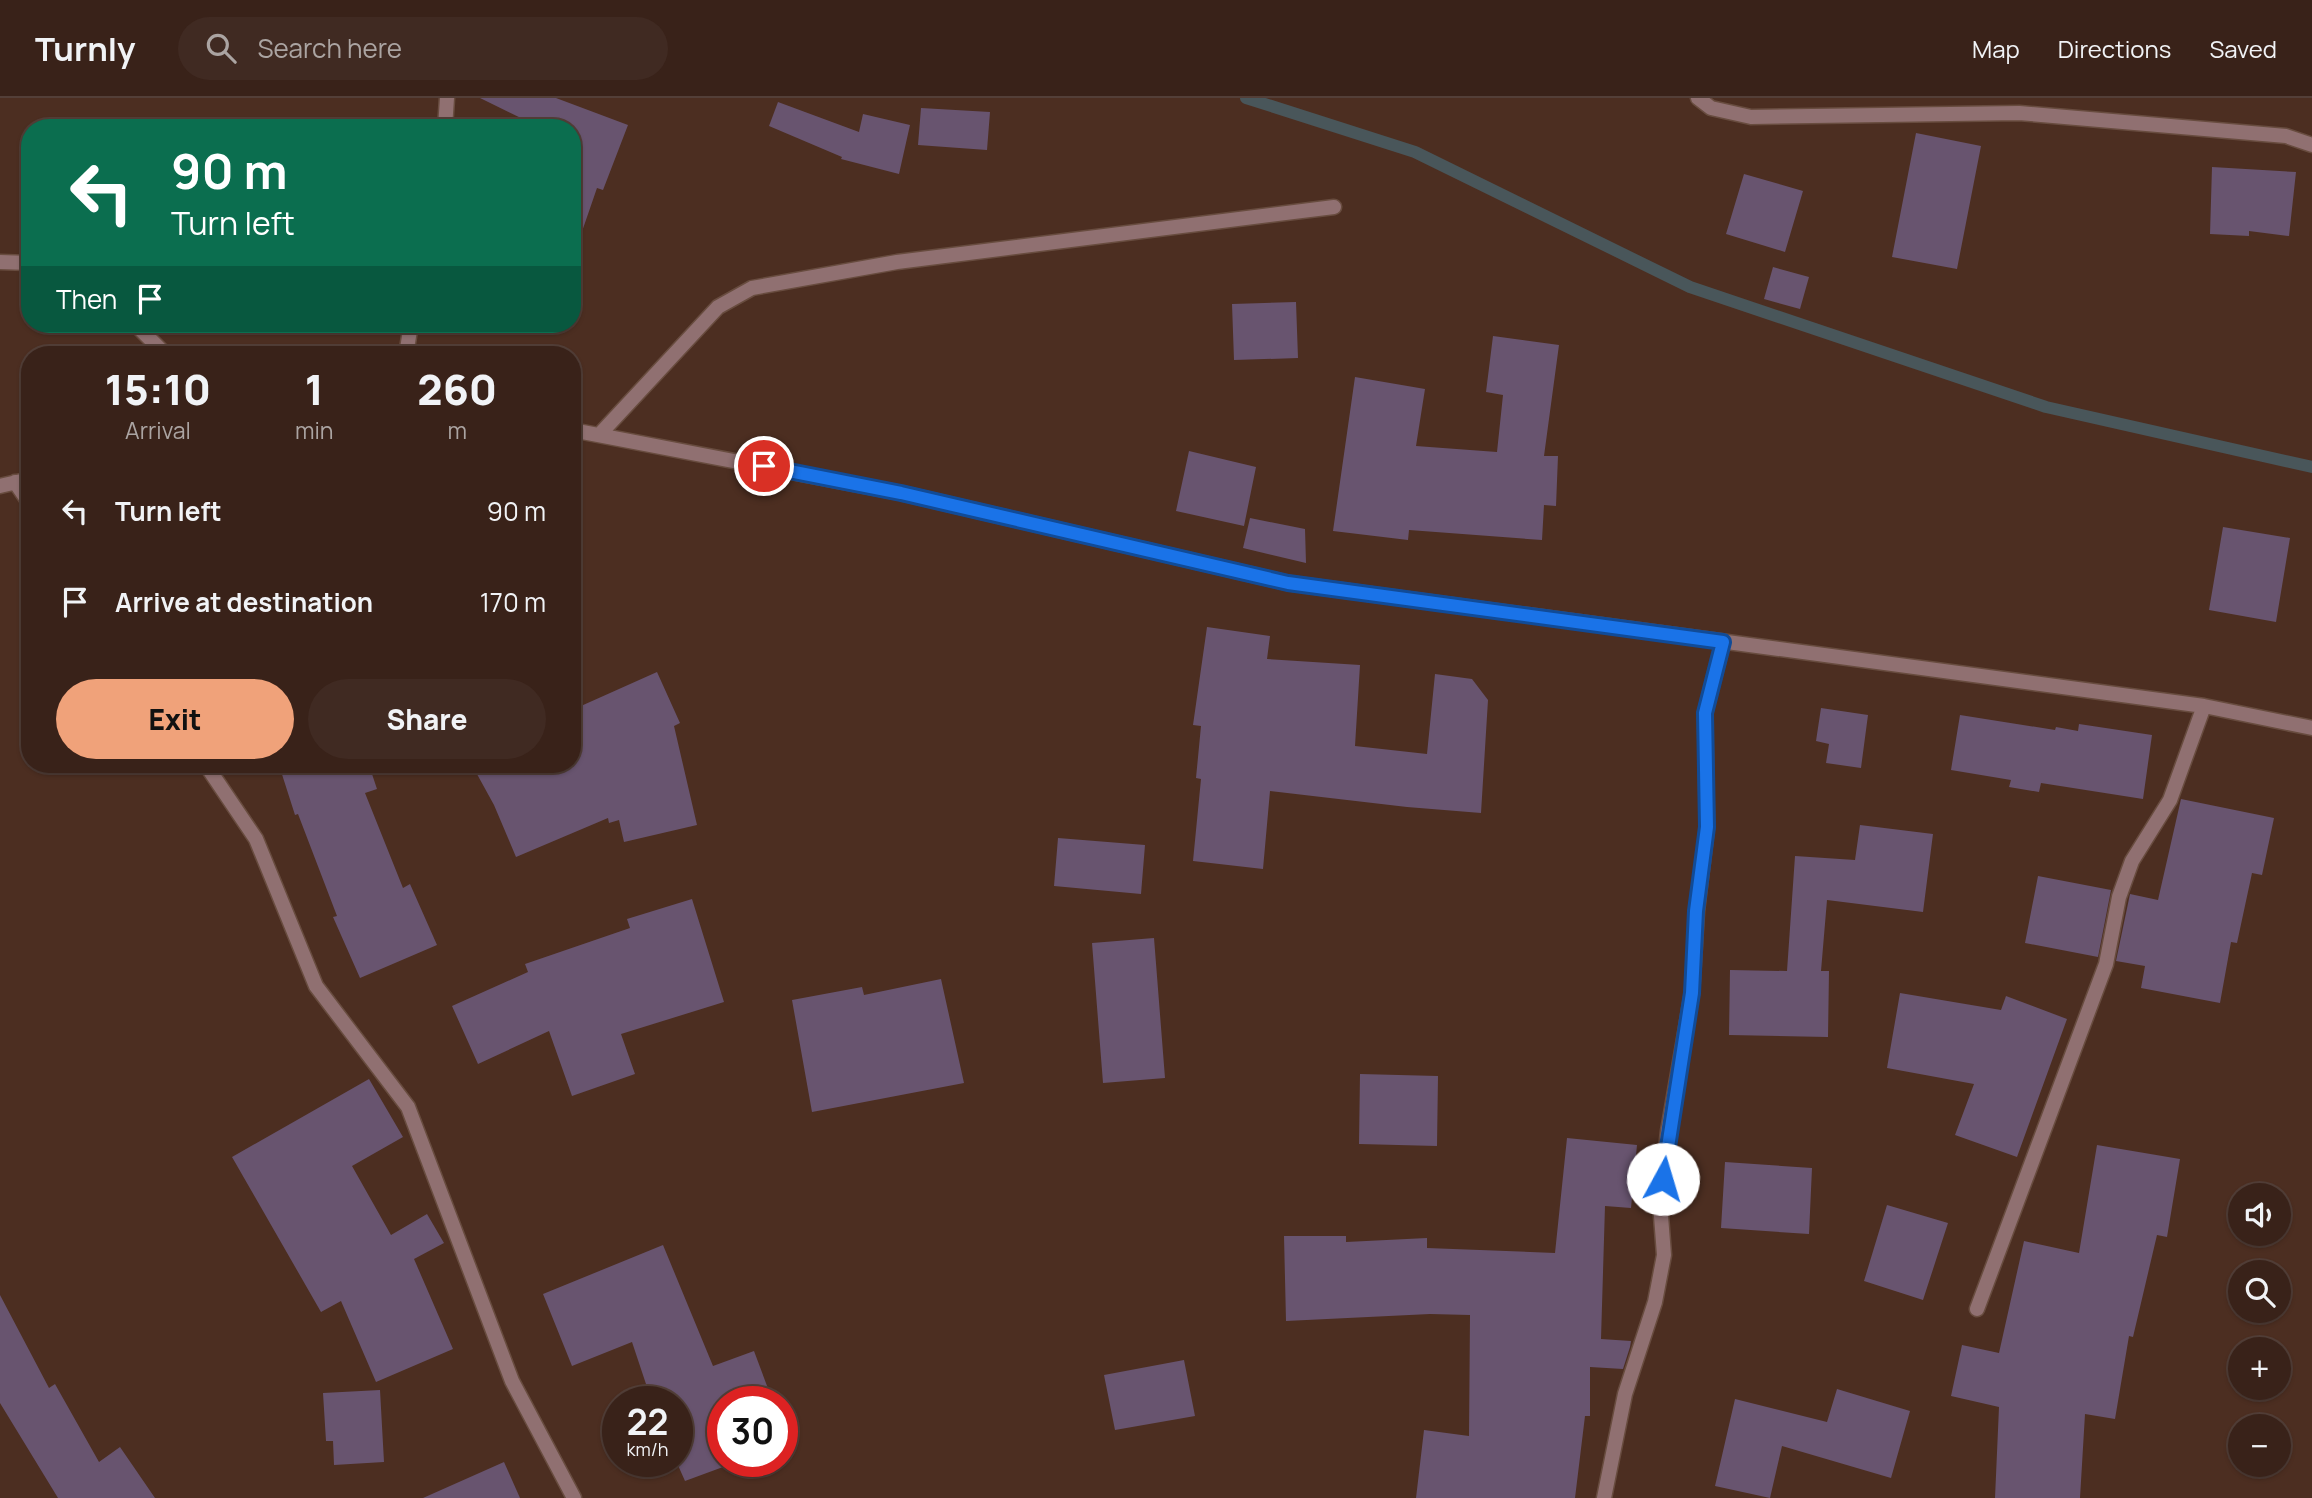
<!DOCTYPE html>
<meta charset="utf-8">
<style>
body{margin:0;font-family:Manrope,sans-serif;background:#402a22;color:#f1f3f6;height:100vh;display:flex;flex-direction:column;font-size:26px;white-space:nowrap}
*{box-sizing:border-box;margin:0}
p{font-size:23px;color:#aba4a2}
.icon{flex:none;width:38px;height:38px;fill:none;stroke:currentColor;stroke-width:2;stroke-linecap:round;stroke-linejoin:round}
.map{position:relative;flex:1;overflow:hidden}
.panel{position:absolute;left:21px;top:248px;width:560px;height:427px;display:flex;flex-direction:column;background:#392219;border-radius:28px;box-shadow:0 2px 5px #0004,0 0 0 2px #533f38}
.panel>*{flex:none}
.guide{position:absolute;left:21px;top:21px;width:560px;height:214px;border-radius:28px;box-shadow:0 2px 5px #0004,0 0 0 2px #533f38;background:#0b6e4f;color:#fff;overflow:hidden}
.tools{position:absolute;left:2228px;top:1085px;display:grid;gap:14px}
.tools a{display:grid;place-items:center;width:63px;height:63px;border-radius:50%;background:#392219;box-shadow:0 2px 5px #0004,0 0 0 2px #533f38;font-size:35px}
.speed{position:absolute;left:602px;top:1288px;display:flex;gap:14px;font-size:35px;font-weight:700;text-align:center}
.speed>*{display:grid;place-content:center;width:91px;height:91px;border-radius:50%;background:#392219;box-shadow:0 2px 5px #0004,0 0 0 2px #533f38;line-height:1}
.speed small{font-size:18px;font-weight:400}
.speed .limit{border:10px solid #d22;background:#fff;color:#111}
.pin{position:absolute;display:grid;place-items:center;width:60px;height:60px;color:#fff;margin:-30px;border:4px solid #fff;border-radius:50%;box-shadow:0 2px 7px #0007}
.me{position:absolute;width:77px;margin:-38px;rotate:6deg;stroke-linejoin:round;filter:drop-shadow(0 0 5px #0008)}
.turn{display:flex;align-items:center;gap:24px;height:147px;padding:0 35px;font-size:32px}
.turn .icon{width:91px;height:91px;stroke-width:2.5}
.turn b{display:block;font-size:49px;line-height:60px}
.then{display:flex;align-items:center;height:66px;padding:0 35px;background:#0003;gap:14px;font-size:26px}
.eta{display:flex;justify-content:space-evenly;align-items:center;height:119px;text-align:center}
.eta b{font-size:42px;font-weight:800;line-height:49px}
.button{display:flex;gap:14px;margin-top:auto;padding:14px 35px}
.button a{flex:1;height:80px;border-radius:42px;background:#f0a27a;color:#111;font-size:28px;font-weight:800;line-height:80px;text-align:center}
.button a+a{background:#402a22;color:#f1f3f6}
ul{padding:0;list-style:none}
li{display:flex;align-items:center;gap:21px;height:91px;padding:0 35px}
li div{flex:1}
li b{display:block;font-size:26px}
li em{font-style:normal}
header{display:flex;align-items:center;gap:42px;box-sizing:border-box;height:98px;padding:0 35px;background:#392219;border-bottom:2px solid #533f38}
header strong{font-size:33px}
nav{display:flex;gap:38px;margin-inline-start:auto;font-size:24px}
.search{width:490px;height:63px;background:#402a22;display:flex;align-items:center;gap:18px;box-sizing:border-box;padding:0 24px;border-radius:38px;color:#aba4a2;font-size:26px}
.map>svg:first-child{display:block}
</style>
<header>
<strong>Turnly</strong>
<div class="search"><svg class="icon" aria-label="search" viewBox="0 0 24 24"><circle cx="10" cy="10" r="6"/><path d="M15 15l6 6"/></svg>Search here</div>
<nav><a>Map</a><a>Directions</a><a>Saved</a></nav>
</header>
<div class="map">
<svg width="2312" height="1400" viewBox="0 0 2312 1400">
<rect width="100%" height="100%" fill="#4c2e21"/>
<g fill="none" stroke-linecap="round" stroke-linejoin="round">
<!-- stream -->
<path stroke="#49565a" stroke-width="12" d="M1246,0L1415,54L1690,189L2046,309L2312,369"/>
</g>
<!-- building -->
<path fill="#68546f" d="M480,0H556L628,27L603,92L597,90L577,148L572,147V30H521L525,22Z
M778,4L859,34L863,16L910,27L899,76L841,61L842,59L769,28Z
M921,10L990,14L987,52L918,47Z
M1916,35L1981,48L1957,171L1892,159Z
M2212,69L2296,74L2289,138L2249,133V138L2210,136Z
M1744,76L1803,93L1785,154L1726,136Z
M1773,169L1809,179L1800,211L1764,201Z
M1296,204L1298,260L1234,262L1232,206Z
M1493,238L1559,247L1544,358H1558L1556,408L1544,407L1542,442L1409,432L1408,442L1333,433L1355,279L1425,291L1416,348L1497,354L1503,297L1486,294Z
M1189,353L1256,369L1244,428L1176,413Z
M1250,420L1305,431L1306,465L1243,450Z
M2223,429L2290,440L2276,524L2209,512Z
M1207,529L1270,538L1267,561L1360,567L1355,648L1427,656L1435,576L1472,581L1488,602L1481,715L1407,709L1270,693L1263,771L1193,763L1201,681L1196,680L1201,628L1193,627Z
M657,574L680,625L674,628L697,727L624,744L619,722L609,725L608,720L516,759L494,707L472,667H572V612Z
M1821,610L1868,617L1861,670L1826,665L1829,646L1816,643Z
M1960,617L2055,632L2056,629L2078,633L2079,626L2152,637L2143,701L2041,685L2039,694L2009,689L2011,682L1951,672Z
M279,667H369L377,691L365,695L403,790L410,786L437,847L360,880L333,819L337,818L298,716L295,717Z
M2181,701L2274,720L2262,777L2252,775L2237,845L2231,844L2220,905L2141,890L2145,868L2116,863L2130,796L2158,802Z
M1860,727L1933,736L1923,814L1827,802L1821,873H1829L1828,939L1729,937L1730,872L1787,873L1795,758L1855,762Z
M1058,740L1145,747L1141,796L1054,788Z
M2038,778L2111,792L2098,859L2025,845Z
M692,801L724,904L621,936L635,976L572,998L549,933L478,966L452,908L528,874L525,866L630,830L627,821Z
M1154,840L1165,980L1103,985L1092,845Z
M941,881L964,985L812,1014L792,902L862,889L864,897Z
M1900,895L2001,912L2006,898L2067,921L2017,1059L1955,1037L1974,986L1887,970Z
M1360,976L1438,978L1437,1048L1359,1046Z
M369,981L403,1039L352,1068L391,1137L427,1116L444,1145L414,1161L453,1251L376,1284L341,1203L321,1214L232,1059Z
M1567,1040L1637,1047L1631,1110L1605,1108L1601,1241L1631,1243L1630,1249L1623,1271L1590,1269V1318H1585L1575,1400H1416L1424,1332L1469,1338L1470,1217L1430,1216L1286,1223L1284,1138H1346V1144L1427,1140V1150L1555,1155Z
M2097,1047L2180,1061L2167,1139L2157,1137L2133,1239L2129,1238L2115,1321L2085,1316L2080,1400H1995L1999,1309L1951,1298L1962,1247L1999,1255L2024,1143L2079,1155Z
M1725,1064L1812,1070L1809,1136L1721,1130Z
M1887,1107L1948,1125L1923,1202L1864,1183Z
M663,1147L713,1268L754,1253L773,1304H723V1369L685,1383L677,1365V1304H652L632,1244L572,1268L543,1196Z
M0,1197L49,1290L55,1286L99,1364L120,1349L155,1400H58L0,1305Z
M1184,1262L1195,1318L1115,1332L1104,1277Z
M1837,1291L1910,1313L1891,1380L1782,1348L1770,1400L1715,1388L1735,1301L1827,1324Z
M380,1292L384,1364L334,1367L333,1343H326L323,1295Z
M504,1364L520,1400H423Z"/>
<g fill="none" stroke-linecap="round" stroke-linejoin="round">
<!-- street casing -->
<g stroke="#684c3f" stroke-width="17">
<path id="street" d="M1698,0L1711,10L1751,19L2019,15L2286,38L2312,47
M445,30L447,0
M0,164L30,165
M135,226L162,253L173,257
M406,257L411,226
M572,332L901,395L1288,485L2204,608L2312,630
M600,336L718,209L752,190L897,164L1334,109
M15,384L30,406
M0,388L30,381
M206,667L256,741L316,888L408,1009L512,1283L574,1400
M1977,1211L2106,866L2119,799L2132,763L2170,702L2204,608
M1604,1400L1625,1296L1655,1204L1664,1157L1660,1105L1668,1033L1692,895L1697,813L1707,729L1705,615L1723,544"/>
</g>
<!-- street -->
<use href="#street" stroke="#907071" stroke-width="14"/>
</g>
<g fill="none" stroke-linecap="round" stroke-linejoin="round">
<!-- route casing -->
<g stroke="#114b97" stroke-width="18">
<path id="route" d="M764,368L901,395L1288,485L1723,544L1705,615L1707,729L1696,813L1692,895L1663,1081"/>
</g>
<!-- route -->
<use href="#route" stroke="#1a73e8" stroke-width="12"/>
</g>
</svg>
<div class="tools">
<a><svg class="icon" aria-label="sound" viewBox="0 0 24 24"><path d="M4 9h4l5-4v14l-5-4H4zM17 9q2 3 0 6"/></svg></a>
<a><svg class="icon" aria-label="search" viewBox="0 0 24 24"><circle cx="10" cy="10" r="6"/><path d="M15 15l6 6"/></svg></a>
<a>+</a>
<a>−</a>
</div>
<div class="speed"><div>22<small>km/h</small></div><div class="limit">30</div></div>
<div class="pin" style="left:764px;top:368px;background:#d93025"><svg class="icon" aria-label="arrive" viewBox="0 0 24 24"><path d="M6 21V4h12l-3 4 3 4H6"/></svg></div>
<svg class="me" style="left:1663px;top:1081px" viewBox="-20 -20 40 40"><circle r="19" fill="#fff"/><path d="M0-13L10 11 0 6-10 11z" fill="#1a73e8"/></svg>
<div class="guide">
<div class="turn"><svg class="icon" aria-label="left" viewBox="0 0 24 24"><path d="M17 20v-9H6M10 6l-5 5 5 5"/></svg><div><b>90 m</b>Turn left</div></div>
<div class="then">Then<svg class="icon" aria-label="arrive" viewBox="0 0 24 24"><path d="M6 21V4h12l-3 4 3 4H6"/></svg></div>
</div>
<section class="panel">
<div class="eta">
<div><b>15:10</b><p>Arrival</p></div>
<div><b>1</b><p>min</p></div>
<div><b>260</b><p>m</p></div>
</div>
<ul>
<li><svg class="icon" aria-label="left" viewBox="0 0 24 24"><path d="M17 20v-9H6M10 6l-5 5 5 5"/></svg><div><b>Turn left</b></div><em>90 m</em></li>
<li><svg class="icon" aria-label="arrive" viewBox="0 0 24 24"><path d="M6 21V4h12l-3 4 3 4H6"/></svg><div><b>Arrive at destination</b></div><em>170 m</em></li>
</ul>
<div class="button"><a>Exit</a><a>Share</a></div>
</section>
</div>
